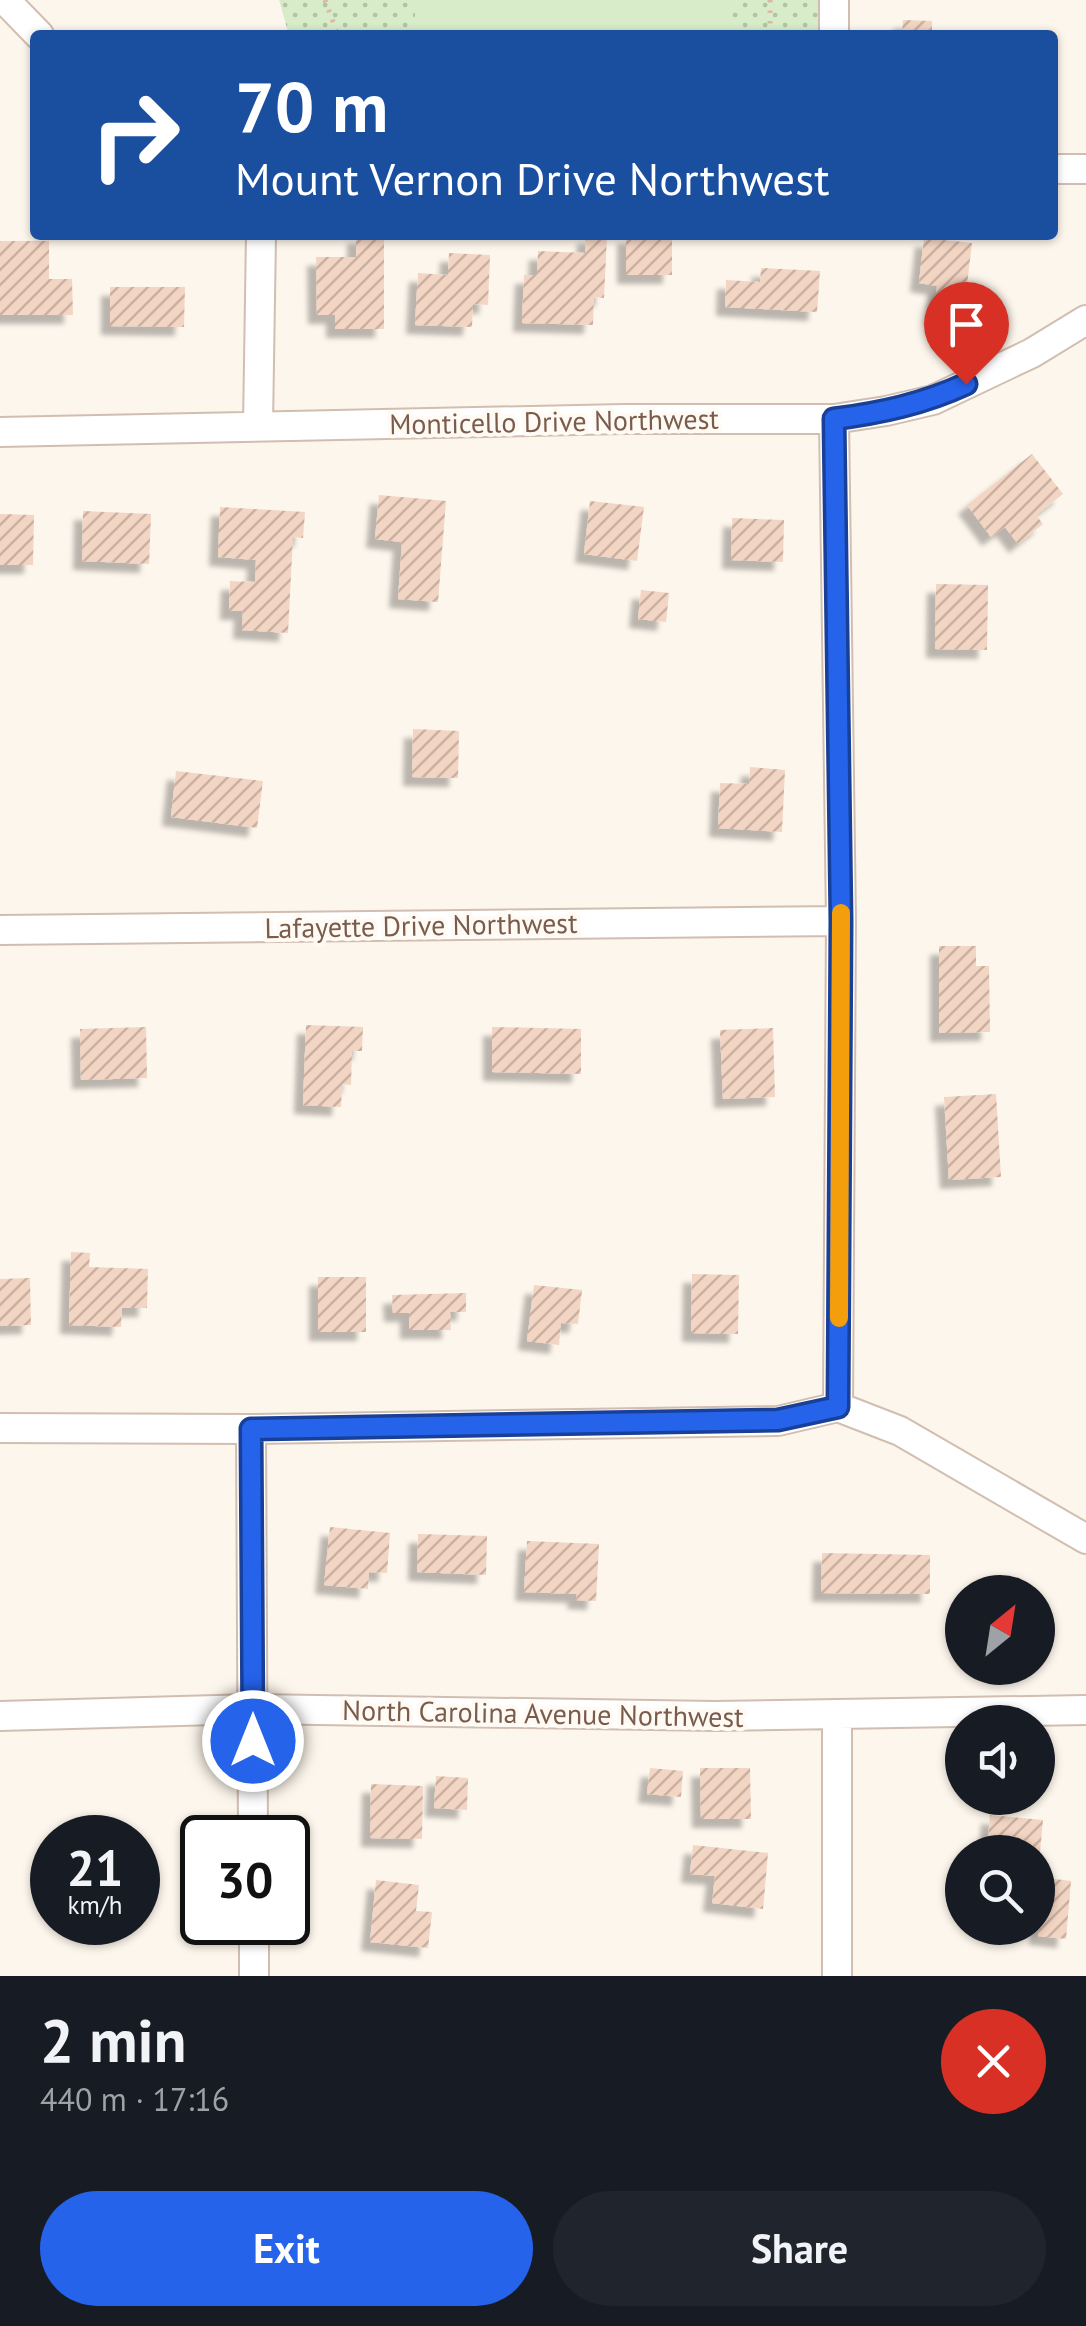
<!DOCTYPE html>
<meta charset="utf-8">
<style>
body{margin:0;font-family:"PT Sans",sans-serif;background:#20242c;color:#f1f3f6;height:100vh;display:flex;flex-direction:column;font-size:38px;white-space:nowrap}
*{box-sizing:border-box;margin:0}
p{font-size:32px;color:#9ea1a6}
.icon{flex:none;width:55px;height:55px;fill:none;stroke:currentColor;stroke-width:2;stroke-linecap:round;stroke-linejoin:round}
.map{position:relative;height:1976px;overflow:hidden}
.side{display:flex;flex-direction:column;background:#171b24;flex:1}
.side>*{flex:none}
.hud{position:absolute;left:30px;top:30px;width:1028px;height:210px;border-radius:10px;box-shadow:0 2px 8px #0004;background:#1a4fa0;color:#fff;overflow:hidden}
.needle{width:65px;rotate:30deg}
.fabs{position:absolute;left:945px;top:1575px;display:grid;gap:20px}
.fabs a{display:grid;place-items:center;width:110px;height:110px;border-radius:50%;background:#171b24;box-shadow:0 2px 8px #0004;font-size:50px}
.speed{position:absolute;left:30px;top:1815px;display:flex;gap:20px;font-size:50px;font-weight:700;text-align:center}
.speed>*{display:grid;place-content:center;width:130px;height:130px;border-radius:50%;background:#171b24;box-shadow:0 2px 8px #0004;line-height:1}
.speed small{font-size:25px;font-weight:400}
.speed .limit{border:5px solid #111;border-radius:15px;background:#fff;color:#111}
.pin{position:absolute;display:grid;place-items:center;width:85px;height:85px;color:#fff;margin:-102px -42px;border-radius:50% 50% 50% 0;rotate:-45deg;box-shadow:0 0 10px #0007}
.pin .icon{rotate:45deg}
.me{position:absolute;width:110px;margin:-55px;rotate:0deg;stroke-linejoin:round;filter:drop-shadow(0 0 8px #0008)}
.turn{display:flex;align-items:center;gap:35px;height:210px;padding:0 40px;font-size:45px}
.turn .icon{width:130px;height:130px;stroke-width:2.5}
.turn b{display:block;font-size:70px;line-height:85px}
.round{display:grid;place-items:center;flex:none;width:105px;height:105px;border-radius:52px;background:#20242c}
.overview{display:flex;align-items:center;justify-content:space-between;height:170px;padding:0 40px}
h1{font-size:60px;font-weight:600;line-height:75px}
.button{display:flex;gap:20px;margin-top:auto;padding:20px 40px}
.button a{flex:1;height:115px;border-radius:60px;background:#2563eb;color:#fff;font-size:40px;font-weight:600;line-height:115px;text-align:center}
.button a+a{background:#20242c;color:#f1f3f6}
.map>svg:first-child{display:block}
</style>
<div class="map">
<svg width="1086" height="1976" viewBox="0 0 1086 1976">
<defs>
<pattern id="green-dots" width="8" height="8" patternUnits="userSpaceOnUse" patternTransform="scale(2.5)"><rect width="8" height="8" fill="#d8ecc9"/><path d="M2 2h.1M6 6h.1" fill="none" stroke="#b4c2a5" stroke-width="1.8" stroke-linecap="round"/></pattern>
<pattern id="building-hatch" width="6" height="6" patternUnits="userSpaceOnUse" patternTransform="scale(2.5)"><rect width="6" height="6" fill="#f3d5c3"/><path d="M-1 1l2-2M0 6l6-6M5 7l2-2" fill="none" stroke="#cab0a1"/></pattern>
<filter id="shadow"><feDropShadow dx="-9" dy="9" stdDeviation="2.5" flood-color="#0004"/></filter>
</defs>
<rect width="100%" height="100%" fill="#fdf6ec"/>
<!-- green -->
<path fill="url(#green-dots)" d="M279,0H831L832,35H289Z"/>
<!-- pitch -->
<path fill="#d8ecc9" d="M415,0H728V35H415Z"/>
<!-- building -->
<path fill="url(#building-hatch)" filter="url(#shadow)" d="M903,20L932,21V35H902Z
M998,31L1055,32V35H998Z
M356,235H384V329H335V315H317L316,257H356Z
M586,235H607L604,298L594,297L593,325L522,323L524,275H537L538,251L585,253Z
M626,235H672V275H626Z
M924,238L972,243L963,318L934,315L937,286L919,283Z
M0,241H49V279H72L73,315H0Z
M449,253L490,255L488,305L473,304L472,327L415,325L418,273L448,275Z
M761,268L820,271L817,312L725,307L726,280L760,282Z
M110,287H185L184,327L110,326Z
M1032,454L1063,494L1036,515L1043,524L1018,544L1005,527L991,537L967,505Z
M379,495L446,501L438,602L398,599L402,542L375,539Z
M590,501L644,507L637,561L584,554Z
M220,507L305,512L303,538L293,537L288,633L242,630L243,611H229L230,581L255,582L256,560L218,557Z
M83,511L151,514L149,564L82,561Z
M0,514L34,515L33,565H0Z
M732,518L784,520L783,562L731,560Z
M936,584L988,585L987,650L935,649Z
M641,590L669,593L666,622L638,619Z
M413,729L459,731L458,778L412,777Z
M750,767L785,770L782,832L718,828L720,783L749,784Z
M176,771L263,781L257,828L171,817Z
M939,946H976V966H989L990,1032L939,1033Z
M306,1025L363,1027L362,1051H352L351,1085L342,1084L341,1107L303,1105Z
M146,1027L147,1078L81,1080L80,1029Z
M492,1027L581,1029V1074L492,1072Z
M773,1028L775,1097L723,1099L720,1030Z
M996,1094L1001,1177L949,1180L944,1097Z
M71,1252L90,1253L89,1267L148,1269L147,1308H122L121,1327L69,1325Z
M692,1274L739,1275L738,1334L691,1333Z
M318,1277H366V1332H318Z
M30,1278L31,1325L0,1326V1279Z
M534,1285L582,1290L578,1324L561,1323L559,1345L527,1341Z
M466,1293V1312H450L451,1330H409V1313H393L392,1295Z
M330,1527L390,1533L387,1573L369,1572L368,1589L324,1585Z
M418,1534L487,1536L486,1575L417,1572Z
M527,1541L599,1544L596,1601L576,1600L577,1594L524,1592Z
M822,1553L930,1555V1594L821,1593Z
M650,1768L683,1771L681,1797L647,1794Z
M700,1768H750L751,1819H701Z
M436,1776L468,1778L467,1810L434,1808Z
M371,1784L423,1786L422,1839L370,1838Z
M990,1815L1043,1820L1040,1852H987Z
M693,1845L768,1853L763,1909L712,1903L715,1876L690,1874Z
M1038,1877L1071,1881L1066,1939L1038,1936L1041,1906L1038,1905Z
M376,1880L419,1885L416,1911L432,1912L428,1948L370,1942Z"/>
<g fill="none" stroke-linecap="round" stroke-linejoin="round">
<!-- minor casing -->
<g stroke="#d1beb0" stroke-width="32">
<path id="minor" d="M5,0L39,35
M834,0V35
M1052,169H1086
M834,419L841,921L838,1407
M258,426L261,235
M0,432L624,419H834L886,411L933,400L1032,353L1086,320
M0,930L841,921
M0,1428L251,1429L778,1421L838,1407L900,1431L1086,1539
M251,1429L253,1838
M837,1714V1976
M0,1716L253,1709L715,1716L1086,1710
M254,1976V1922"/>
</g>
<!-- path -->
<path stroke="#d9b8a5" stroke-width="5" stroke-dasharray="2.5 8" stroke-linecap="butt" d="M325,0L338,35
M770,0V35"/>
<!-- minor -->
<use href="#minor" stroke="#fff" stroke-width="28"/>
</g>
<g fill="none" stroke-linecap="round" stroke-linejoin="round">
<!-- route casing -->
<g stroke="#184099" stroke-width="25">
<path id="route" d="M253,1741L251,1429L778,1420L838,1407L841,921L834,419C880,413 923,404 966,384"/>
</g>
<!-- route -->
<use href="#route" stroke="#2563eb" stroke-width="18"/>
<!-- slow -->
<path stroke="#f59e0b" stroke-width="18" d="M839,1318L841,913"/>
</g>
<g text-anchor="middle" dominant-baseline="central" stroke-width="8" stroke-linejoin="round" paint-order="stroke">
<!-- street labels -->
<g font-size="28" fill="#7a5c4d" stroke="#fffaf3">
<text transform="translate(554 421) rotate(-1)">Monticello Drive Northwest</text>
<text transform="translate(421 925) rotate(-1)">Lafayette Drive Northwest</text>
<text transform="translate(543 1713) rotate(1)">North Carolina Avenue Northwest</text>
</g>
</g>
</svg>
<div class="fabs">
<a><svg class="needle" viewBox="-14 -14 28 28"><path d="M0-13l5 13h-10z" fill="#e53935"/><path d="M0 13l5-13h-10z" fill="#9ea1a6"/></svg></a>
<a><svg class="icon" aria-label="sound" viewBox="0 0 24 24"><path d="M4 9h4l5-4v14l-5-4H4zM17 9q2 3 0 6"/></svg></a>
<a><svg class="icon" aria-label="search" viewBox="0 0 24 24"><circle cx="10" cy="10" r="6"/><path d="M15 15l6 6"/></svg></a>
</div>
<div class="speed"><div>21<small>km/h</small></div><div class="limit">30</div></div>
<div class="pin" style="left:966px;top:384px;background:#d93025"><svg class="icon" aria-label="arrive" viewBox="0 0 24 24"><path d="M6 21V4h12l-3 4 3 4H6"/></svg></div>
<svg class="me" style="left:253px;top:1741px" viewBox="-20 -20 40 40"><circle r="17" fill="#2563eb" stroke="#fff" stroke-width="3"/><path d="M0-11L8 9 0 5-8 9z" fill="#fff"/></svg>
<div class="hud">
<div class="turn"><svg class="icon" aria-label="right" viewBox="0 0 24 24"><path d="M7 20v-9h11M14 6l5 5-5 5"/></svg><div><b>70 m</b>Mount Vernon Drive Northwest</div></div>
</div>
</div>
<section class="side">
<div class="overview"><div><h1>2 min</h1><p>440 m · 17:16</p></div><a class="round" style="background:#d93025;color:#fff"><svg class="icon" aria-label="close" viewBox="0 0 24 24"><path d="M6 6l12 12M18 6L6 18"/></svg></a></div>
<div class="button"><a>Exit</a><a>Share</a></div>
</section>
